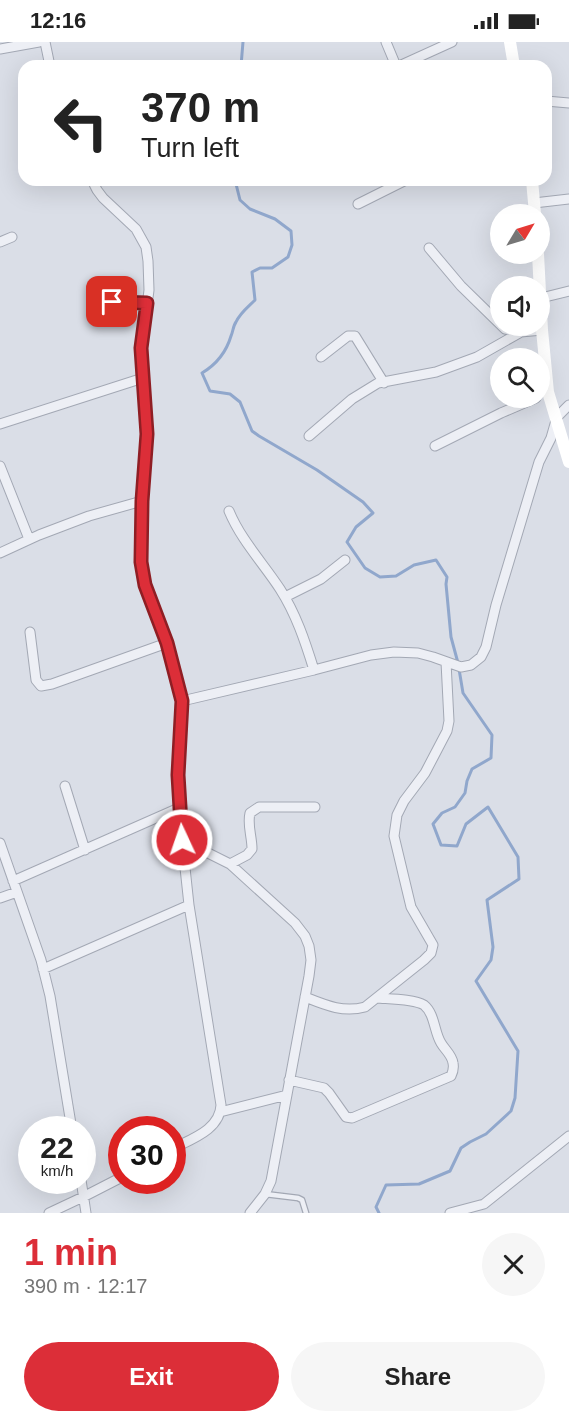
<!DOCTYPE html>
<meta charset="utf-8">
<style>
body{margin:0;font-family:Helvetica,sans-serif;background:#f6f6f6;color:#222;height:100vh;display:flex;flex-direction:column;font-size:22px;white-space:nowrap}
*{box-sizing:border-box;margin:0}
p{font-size:20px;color:#767676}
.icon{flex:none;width:33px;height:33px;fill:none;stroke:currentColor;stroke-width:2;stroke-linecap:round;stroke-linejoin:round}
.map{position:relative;height:1171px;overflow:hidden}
.panel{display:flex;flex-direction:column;background:#fff;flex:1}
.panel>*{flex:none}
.guide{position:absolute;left:18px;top:18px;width:534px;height:126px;border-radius:18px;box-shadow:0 6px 24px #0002;background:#fff;color:#222;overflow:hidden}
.needle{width:39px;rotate:52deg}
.fabs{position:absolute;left:490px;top:162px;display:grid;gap:12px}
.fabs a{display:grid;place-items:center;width:60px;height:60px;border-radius:50%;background:#fff;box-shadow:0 6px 24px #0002;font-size:30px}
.speed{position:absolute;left:18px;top:1074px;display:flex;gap:12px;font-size:30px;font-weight:700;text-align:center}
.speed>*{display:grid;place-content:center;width:78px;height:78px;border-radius:50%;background:#fff;box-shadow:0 6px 24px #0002;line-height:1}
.speed small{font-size:15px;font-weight:400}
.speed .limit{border:9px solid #d22;background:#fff;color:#111}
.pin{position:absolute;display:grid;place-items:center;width:51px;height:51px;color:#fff;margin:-26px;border-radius:12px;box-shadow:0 3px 9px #0006}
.me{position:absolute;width:66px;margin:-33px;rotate:357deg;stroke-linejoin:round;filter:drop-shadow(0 0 4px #0008)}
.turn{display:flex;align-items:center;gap:21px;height:126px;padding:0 24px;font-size:27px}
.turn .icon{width:78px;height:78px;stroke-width:2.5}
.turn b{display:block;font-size:42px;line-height:51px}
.round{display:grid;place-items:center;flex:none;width:63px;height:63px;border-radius:32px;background:#f6f6f6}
.overview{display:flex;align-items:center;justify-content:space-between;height:102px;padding:0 24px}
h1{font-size:36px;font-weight:800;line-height:45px;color:#dc2e38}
.button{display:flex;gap:12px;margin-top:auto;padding:12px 24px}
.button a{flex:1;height:69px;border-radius:36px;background:#dc2e38;color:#fff;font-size:24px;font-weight:800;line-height:69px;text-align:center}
.button a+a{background:#f6f6f6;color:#222}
.status{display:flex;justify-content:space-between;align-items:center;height:42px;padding:0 30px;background:#fff;direction:ltr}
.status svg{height:16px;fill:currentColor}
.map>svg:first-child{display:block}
</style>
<div class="status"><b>12:16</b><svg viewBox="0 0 49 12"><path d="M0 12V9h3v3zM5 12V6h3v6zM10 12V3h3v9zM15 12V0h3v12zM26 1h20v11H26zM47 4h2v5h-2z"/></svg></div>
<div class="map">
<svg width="569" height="1171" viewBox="0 0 569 1171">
<rect width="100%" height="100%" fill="#dadee7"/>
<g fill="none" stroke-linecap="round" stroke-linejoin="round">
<!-- stream -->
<path stroke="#90a7cc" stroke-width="3" d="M241,24L243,0
M235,138L240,158L250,167L275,177L291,189L292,203L288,215L272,226H260L252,230L255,258C248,265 240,271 236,280C233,284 233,290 231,294C226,311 217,322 202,331L210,349L230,352L240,360L252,389L259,394L317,428L363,460L373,471L356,485L347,500L365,526L380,535L396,534L414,523L436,518L447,535L446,542L451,595L458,621
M379,1171L376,1165L386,1143L419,1142L450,1129L461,1106L470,1100L486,1092L511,1069L515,1056L518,1009L476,939L491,918L493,905L487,858L519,837L518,815L488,765L466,782L457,804L441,803L433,782L442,771L455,765L465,751L467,739L472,727L491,716L492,693L463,651L459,627"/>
<!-- lane casing -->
<g stroke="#a3a8b4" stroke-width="7">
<path id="lane" d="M265,1152L298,1156L302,1158L306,1171"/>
</g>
<!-- street casing -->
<g stroke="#a3a8b4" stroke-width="11">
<path id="street" d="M45,0L50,24
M386,0L396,24
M0,7L39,0
M399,24L452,0
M546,59L569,61
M92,138L97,148L103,156L136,187L146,205L148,219L149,248L141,312L146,366V412L142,459L141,520L145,543L167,601L182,659L178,733L182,798L189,863L221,1063C220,1088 191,1097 172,1107
M534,161L569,157
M358,162L406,138
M0,200L12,195
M429,206L461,244L505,287L521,290L542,288
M541,256L569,249
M95,259L147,261
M321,315L348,294H355L384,341
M0,382L143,336
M309,394L352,357L378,341L436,330L477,315L521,290
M435,404L501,371L536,356
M0,424L29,497
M229,469C241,498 263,521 280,547C296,572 305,599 314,628
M0,511L39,493L89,474L142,459
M285,555L321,537L345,518
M30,590L36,638L41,644L52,642L167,601
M182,659L314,628L371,613L394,610L418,611L433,615L461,625L471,623L481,615L486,605L496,563L539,420L551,396L557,375L569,363
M65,744L85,808
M182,798L230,822L295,881L305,894L309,904L311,918L309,934L271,1139L265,1152L250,1171
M0,801L41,918L50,954L72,1088
M230,822L247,813L252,807C252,794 247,783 250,771L259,765H315
M13,839L181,765
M0,856L17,850
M43,927L189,863
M305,955C325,963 343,971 365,965L424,918L431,911L433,903L411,865L394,794L397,773L404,759L425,731L447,689L449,679L446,620
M289,1038L324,1046L329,1051L346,1075L352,1076L451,1034C453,1030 454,1026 453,1021C452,1013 445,1008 441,1001C434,990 435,972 424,963C414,957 389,957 377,956
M220,1070L287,1053
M81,1138L86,1171
M49,1171L83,1155L122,1135
M450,1171L484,1162L569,1094"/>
</g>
<!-- lane -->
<use href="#lane" stroke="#edeff5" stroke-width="4.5"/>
<!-- street -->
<use href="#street" stroke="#edeff5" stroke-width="9"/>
<!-- secondary -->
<path stroke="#fff" stroke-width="12" d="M510,0L514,24
M532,138L535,172
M538,212L542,288L548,350L569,420"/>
</g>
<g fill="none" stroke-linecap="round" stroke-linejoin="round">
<!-- route casing -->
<g stroke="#8f1e24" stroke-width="15">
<path id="route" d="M112,260L147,261L141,306L147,392L142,459L141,520L145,543L167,601L182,659L178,733L182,798"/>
</g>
<!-- route -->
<use href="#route" stroke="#dc2e38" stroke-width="10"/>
</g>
</svg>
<div class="fabs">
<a><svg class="needle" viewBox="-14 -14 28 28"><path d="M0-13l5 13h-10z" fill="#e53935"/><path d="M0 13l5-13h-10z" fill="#767676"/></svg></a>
<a><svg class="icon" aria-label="sound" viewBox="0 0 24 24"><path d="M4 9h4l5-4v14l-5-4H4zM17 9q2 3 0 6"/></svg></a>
<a><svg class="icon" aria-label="search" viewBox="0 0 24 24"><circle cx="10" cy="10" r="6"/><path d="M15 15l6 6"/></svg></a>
</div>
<div class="speed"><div>22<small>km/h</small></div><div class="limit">30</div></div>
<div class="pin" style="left:112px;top:260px;background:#d93025"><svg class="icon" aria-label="arrive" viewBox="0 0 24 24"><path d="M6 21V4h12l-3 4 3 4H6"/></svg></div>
<svg class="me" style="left:182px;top:798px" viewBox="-20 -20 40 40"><circle r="17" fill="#dc2e38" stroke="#fff" stroke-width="3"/><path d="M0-11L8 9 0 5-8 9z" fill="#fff"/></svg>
<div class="guide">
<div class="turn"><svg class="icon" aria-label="left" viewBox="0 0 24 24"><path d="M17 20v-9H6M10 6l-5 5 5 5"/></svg><div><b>370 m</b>Turn left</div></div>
</div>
</div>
<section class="panel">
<div class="overview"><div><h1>1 min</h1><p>390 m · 12:17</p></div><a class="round"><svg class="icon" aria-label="close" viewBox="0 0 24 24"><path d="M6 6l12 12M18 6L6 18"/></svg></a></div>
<div class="button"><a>Exit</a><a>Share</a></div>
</section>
